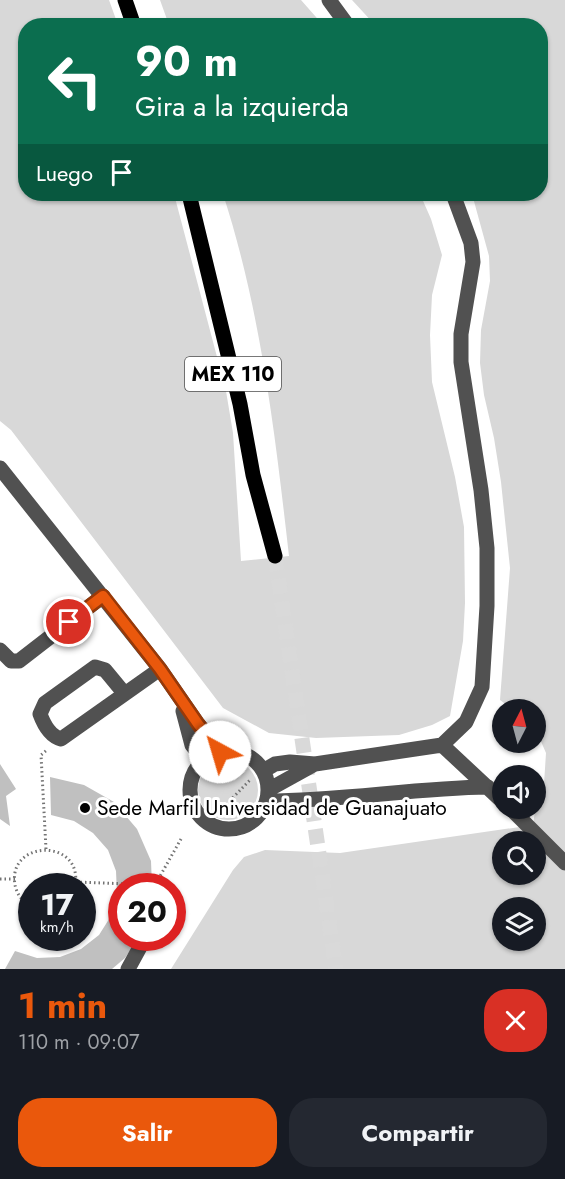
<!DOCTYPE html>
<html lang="es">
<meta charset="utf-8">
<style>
body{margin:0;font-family:Jost,sans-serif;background:#242831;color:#f1f3f6;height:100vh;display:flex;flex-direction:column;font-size:22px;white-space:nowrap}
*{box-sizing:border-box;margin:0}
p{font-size:20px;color:#9ea1a6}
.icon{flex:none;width:33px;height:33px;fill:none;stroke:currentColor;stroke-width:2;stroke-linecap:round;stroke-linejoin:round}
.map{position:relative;height:969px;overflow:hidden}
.details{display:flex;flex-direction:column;background:#171b24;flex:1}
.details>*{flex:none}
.hud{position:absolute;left:18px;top:18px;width:530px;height:183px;border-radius:24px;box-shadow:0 2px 4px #0004;background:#0b6e4f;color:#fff;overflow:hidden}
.needle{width:39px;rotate:6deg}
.buttons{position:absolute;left:492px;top:699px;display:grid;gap:12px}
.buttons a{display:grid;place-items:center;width:54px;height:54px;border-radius:50%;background:#171b24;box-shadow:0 2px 4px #0004;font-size:30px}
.speed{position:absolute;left:18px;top:873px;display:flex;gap:12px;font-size:30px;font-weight:700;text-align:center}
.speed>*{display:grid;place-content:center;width:78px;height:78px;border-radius:50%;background:#171b24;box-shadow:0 2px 4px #0004;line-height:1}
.speed small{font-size:15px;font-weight:400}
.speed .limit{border:9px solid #d22;background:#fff;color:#111}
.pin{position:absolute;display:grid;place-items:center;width:51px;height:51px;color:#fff;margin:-26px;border:3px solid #fff;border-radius:50%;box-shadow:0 2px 6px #0007}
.me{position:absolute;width:66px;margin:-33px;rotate:321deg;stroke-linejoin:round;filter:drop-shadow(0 0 4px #0008)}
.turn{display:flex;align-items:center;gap:21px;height:126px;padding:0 18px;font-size:27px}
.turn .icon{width:78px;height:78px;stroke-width:2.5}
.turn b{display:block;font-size:42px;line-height:51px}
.then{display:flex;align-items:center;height:57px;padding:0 18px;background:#0003;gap:12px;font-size:22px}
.round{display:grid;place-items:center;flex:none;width:63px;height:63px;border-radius:24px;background:#242831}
.headline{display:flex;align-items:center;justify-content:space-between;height:102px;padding:0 18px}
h1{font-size:36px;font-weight:700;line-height:45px;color:#ea580c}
.button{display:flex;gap:12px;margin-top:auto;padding:12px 18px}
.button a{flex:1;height:69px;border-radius:24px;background:#ea580c;color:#fff;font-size:24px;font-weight:700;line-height:69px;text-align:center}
.button a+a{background:#242831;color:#f1f3f6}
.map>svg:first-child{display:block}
</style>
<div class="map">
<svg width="565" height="969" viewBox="0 0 565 969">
<rect width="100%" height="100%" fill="#fff"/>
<!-- green -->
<path fill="#d8d8d8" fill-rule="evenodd" d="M0,0H109L118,25L26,26V194H174L226,391L233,433L241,561L289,556C275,434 261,311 223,194H420L431,219L442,255L432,295L430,335L432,382L455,477L464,527L465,603L463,641L450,716L432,725L399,735L316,738L269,733L223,708L11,430L0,421Z
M160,0H301L323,25H169Z
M352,0H565V969H171L233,870L244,857L265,850L340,853L533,825L537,797L544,784L546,753L536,730V710L512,709L500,700L510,568L501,482L494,438L484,395L480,363L481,330L490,281L489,256L472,194H540V26L375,25ZM502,842H536V874H502ZM502,908H536V940H502Z
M198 790a30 30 0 1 1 60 0a30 30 0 1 1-60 0Z"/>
<!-- building -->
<path fill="#c0c0c0" d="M0,764L16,789L6,796L10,826L0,819Z
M50,777L84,785L114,802L137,829L151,861L152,886H122V938H139L125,958L112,969H5L15,951L37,958L60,957L81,949L99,935L111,916L117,894L116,871L108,850L93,833L74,821L51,815Z"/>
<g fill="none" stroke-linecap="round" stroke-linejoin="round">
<!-- major-tunnel -->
<path stroke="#d9d9d9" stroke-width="15" stroke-dasharray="15 8" stroke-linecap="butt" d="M275,556L336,969"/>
<!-- path -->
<path stroke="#737373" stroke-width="3" stroke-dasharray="1.5 3" stroke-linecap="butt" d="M217,814L251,779
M46,849L41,755L48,749
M0,879H15
M76,882L155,885L181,839
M32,907C23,902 17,895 15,885C7,839 84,838 75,886"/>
<!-- minor -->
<path stroke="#515151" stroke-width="15" d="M329,0L348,26
M0,468L160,669L198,724L220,752
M0,650L11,661H19L103,596
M124,693L105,670L95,667L45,703L40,714C44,725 50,736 61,739L160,669
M183,711L192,745L204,760
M442,745L502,801
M190 790a39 39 0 1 1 78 0a39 39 0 1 1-78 0Z
M263,771L275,764L290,762L315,764L442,745L466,722L482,687L487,606V548L481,490L461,362V334L473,262L471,243L453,194
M268,790L315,764
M267,801C341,801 414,788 488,787
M510,808L565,863
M128,969L145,938"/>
<!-- major -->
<path stroke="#000" stroke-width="15" d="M125,0L134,26
M189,194L240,404L253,475L275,556"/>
</g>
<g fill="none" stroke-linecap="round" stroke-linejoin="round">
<!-- route casing -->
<g stroke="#983908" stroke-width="15">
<path id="route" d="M69,622L103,596L160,669L198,724L220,752"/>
</g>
<!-- route -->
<use href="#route" stroke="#ea580c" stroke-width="10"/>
</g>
<!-- markers -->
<circle fill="#000" stroke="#fff" stroke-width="2" cx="85" cy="808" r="6"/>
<g text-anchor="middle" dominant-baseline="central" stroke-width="6" stroke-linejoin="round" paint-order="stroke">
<!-- shield labels -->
<rect fill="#fff" stroke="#4c4c4c" stroke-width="1.5" x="185" y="357" width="96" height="34" rx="4.5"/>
<g font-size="20" font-weight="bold" fill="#000">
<text x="233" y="374">MEX 110</text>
</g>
<!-- poi labels -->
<g font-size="21" fill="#000" stroke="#fff" text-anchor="start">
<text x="97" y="808">Sede Marfil Universidad de Guanajuato</text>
</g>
</g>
</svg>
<div class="buttons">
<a><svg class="needle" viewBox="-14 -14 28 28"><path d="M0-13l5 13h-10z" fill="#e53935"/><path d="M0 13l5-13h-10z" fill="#9ea1a6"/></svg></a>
<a><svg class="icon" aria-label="sound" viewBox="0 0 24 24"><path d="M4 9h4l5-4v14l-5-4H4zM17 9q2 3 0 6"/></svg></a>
<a><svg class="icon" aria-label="search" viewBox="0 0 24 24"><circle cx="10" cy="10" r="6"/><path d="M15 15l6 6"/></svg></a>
<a><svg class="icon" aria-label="layers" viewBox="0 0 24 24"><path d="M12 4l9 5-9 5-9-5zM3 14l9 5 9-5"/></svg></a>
</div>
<div class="speed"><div>17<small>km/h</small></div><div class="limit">20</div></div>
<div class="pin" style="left:69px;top:622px;background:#d93025"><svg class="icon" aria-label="arrive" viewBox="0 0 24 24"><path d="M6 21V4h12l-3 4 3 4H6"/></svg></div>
<svg class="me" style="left:220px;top:752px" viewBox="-20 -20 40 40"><circle r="19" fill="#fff"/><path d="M0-13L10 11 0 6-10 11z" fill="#ea580c"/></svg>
<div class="hud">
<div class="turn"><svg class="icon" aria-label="left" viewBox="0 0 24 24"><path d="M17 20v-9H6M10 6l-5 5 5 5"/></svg><div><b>90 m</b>Gira a la izquierda</div></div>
<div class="then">Luego<svg class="icon" aria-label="arrive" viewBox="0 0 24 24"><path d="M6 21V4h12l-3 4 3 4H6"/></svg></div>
</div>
</div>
<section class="details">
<div class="headline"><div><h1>1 min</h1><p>110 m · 09:07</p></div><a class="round" style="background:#d93025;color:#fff"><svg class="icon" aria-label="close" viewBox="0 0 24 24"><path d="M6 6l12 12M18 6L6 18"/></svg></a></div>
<div class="button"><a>Salir</a><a>Compartir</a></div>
</section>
